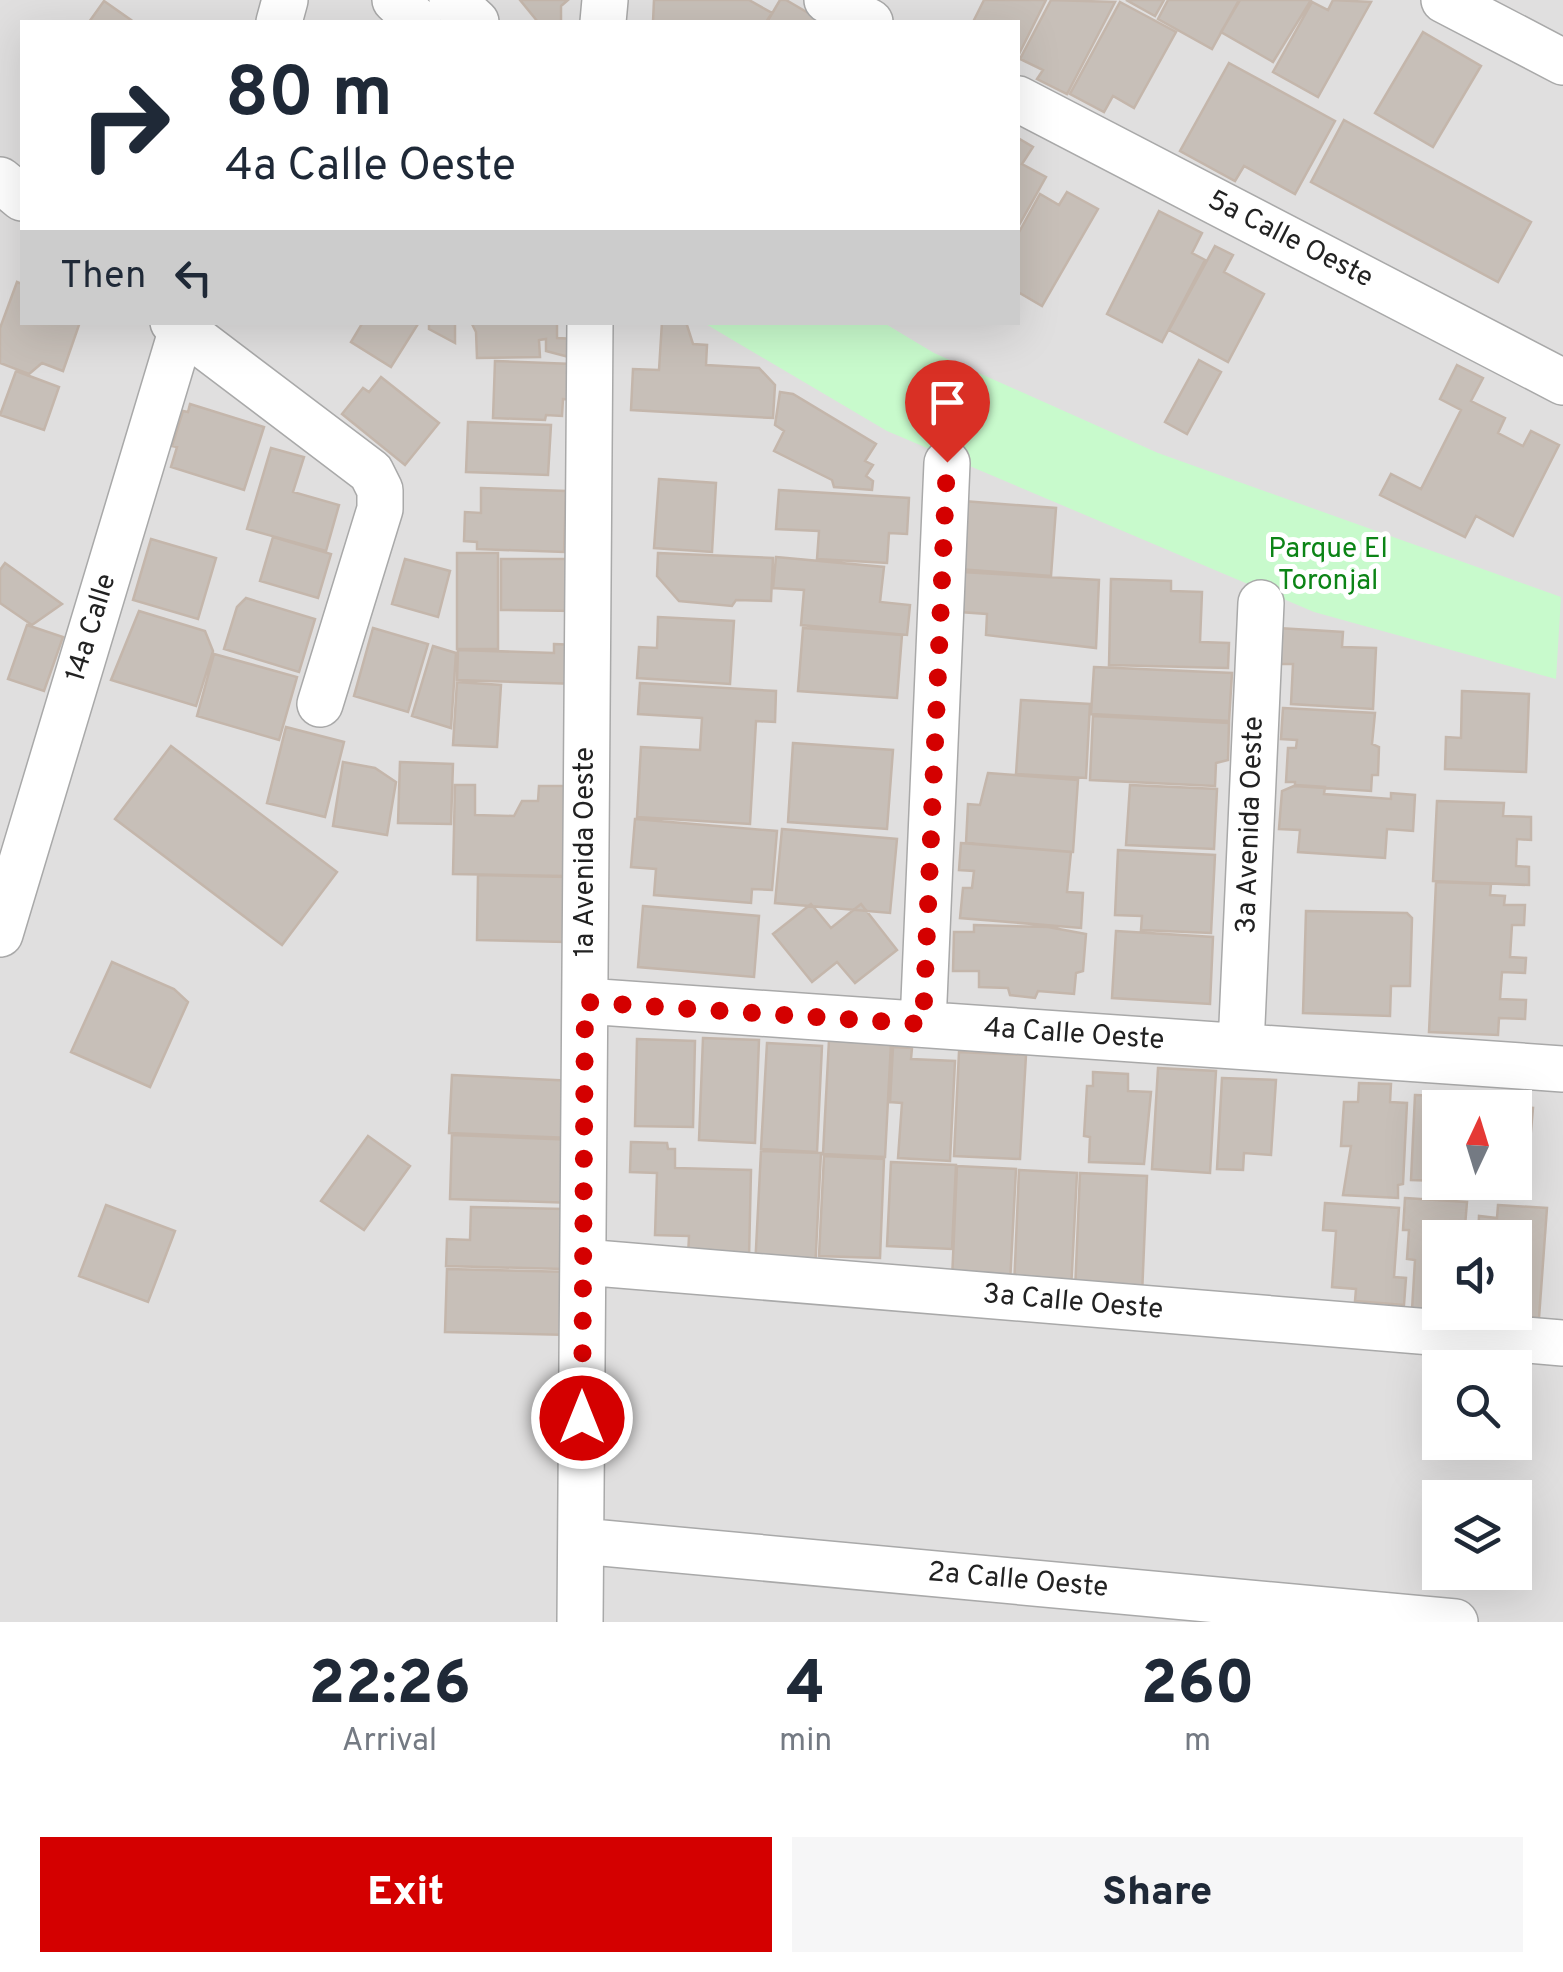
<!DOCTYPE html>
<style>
body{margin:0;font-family:Overpass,sans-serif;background:#f6f6f7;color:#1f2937;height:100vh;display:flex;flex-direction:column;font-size:38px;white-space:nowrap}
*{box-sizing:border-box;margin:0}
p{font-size:32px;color:#747a83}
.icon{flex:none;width:55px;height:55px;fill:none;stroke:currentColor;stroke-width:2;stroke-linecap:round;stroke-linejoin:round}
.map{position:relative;height:1622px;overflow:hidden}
.side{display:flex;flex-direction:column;background:#fff;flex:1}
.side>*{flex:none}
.hud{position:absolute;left:20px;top:20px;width:1000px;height:305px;border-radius:0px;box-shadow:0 10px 40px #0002;background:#fff;color:#1f2937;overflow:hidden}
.needle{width:65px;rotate:4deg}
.controls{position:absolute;left:1422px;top:1090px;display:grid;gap:20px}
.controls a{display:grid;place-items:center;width:110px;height:110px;border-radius:0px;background:#fff;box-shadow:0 10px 40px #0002;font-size:50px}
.pin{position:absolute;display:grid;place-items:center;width:85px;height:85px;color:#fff;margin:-102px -42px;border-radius:50% 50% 50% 0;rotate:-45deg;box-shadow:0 0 10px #0007}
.pin .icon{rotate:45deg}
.me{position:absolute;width:110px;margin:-55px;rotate:0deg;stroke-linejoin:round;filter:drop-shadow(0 0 8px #0008)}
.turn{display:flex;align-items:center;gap:35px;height:210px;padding:0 40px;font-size:45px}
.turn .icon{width:130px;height:130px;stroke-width:2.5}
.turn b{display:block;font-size:70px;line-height:85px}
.then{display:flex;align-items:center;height:95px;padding:0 40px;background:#0003;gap:20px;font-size:38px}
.eta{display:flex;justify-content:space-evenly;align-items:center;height:170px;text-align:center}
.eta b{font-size:60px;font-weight:800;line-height:70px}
.primary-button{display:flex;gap:20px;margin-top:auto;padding:20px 40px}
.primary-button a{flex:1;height:115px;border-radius:0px;background:#d40000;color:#fff;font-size:40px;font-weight:800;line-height:115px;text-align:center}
.primary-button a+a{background:#f6f6f7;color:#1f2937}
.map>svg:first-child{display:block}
</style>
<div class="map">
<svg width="1563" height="1622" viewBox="0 0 1563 1622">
<rect width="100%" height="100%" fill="#f2efe9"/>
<!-- residential -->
<path fill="#e0dfdf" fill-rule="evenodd" d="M0,0H1563V1622H0ZM22,22H1018V322H22ZM1440,1108H1515V1182H1440ZM1440,1238H1515V1312H1440ZM1440,1368H1515V1442H1440ZM1440,1498H1515V1572H1440Z"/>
<!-- park -->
<path fill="#c8facc" d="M704,323H884L934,353L1158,453L1561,597L1556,679L1314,612L887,431Z"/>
<!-- building -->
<path fill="#c7bfb8" stroke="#c4b6ab" stroke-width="2.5" d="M520,0H568L561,6V22H538Z
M654,0H749L772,13L766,22H653Z
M780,0H786L822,21L767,22Z
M984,0H1046L1018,56V22H973Z
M1051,0L1115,2L1067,94L1037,79L1043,70L1020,59Z
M1126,0H1164L1155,16Z
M1168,0H1239L1212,49L1158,19Z
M1240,0H1311L1273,62L1221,32Z
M1333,0L1371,2L1318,97L1273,72L1312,2L1328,10Z
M104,1L131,20L129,22H89Z
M1120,2L1176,32L1134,108L1113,96L1104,112L1070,94Z
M1423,32L1481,66L1433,147L1375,113Z
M1229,63L1335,121L1295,194L1244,166L1235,181L1180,151Z
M1344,120L1531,222L1498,282L1311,182Z
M1018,138L1033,147L1022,164L1046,177L1018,227Z
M1067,192L1098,209L1042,306L1018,292V234L1040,194L1059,205Z
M1159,211L1202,233L1192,253L1205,260L1162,342L1107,314Z
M1215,246L1233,255L1224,272L1264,294L1228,362L1169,330Z
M17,282L22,284V322H80L63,371L42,363L29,374L0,363V328Z
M363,322H416L418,324L391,367L351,342Z
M429,322H455V343L429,329Z
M471,322H557V338L577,339L576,359L546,351V339L539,340L540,357L477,358L476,332Z
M662,322H686L693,344L707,345L706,365L759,368L775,385L773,418L631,410L633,369L659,370Z
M1199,360L1221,372L1187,434L1165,422Z
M495,361L573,364L587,400L563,399L562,416L546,415L545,420L493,418Z
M1457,365L1483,378L1471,401L1505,418L1498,433L1523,446L1531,431L1559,445L1513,536L1476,516L1465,537L1380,495L1391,474L1421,489L1461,410L1440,399Z
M16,371L59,387L44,430L0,415Z
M381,377L439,423L405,465L342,414L363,388L369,392Z
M780,392L793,394L876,444L865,461L873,465L866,476L873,481L872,490L834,487L832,480L774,451L784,431L775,425Z
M190,404L264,427L244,490L171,467L177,447L172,446L183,411L188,412Z
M468,422L551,425L548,475L466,472Z
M271,448L304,457L293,492L339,505L326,551L247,529Z
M659,479L716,483L712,552L654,548Z
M481,488L566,491L564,552L477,549V542L464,541L465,512L481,513Z
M779,490L909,498L907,534L889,533L887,563L817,559L819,531L776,529Z
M963,501L1056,508L1051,576L958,569Z
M273,537L331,554L318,598L260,581Z
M151,539L216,558L198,619L133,600Z
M457,553H498V649H457Z
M658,553L773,558L771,601L736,600L732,606L679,601L657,576Z
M776,557L884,567L880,602L910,605L907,635L801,625L804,590L773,588Z
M405,559L450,571L438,617L392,604Z
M501,559H575V611L501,610Z
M5,563L62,604L32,625L0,603V570Z
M962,572L1099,580L1096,648L986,635L987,614L960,612Z
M1111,579L1171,581V591L1202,592L1200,642L1229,643L1228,668L1109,665Z
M246,598L315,619L299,672L224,649L237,607Z
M139,611L205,631L213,651L196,706L111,680Z
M658,617L734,621L730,684L637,678L639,647L657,648Z
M27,625L63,637L44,691L8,679Z
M373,628L428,644L408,712L354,696Z
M803,628L902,635L897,698L798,691Z
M1278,628L1343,632L1342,647L1376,648L1373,709L1291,704L1293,664H1276Z
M554,644L578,645L577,684L457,680L458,650L554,653Z
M433,646L456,653L451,728L412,716Z
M214,654L297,677L279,740L197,716Z
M1094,667L1232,673L1229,721L1091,714Z
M457,682L501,685L497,747L453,745Z
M640,683L776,691L775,722L756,721L750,824L637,817L641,747L700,750L702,718L638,714Z
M1462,691L1529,694L1526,772L1445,769L1446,737L1461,738Z
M1021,700L1090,704L1086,778L1016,774Z
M1283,708L1375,713L1372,744L1379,747L1378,775H1372L1371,791L1295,786V782H1286L1288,748H1296L1297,740L1281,739Z
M1093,716L1229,723L1228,760L1216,763L1215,786L1090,780Z
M286,727L344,742L325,817L267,803Z
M793,743L893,750L887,829L788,822Z
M171,746L337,872L282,945L115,819Z
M343,762L375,768L396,782L387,835L333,826Z
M400,762L453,764L451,824L398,823Z
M988,773L1078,780L1073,852L966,843L968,804L980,805Z
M455,785H475V815L514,816L522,801H538L539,786H568L567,876L453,874Z
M1130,785L1217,789L1214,849L1126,845Z
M1296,785L1325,787L1324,794L1391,799V793L1415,795L1413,831L1387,829L1385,858L1298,852L1300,830L1279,829L1282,791Z
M1437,801L1504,803L1503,816L1531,817V840L1517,839L1516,866L1529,867V885L1433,881Z
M635,819L777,831L772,890L752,889L751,903L654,895L656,869L631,867Z
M782,829L897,839L890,913L775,903Z
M961,843L1071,852L1067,892L1083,893L1081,928L960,918L963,888H972L974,871L959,870Z
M1118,850L1215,855L1211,933L1141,930L1142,916L1115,915Z
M478,875L568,877L566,942L477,940Z
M1436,882L1491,884L1490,895L1505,896L1504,905H1525L1524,925H1512L1510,957L1526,958L1525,973L1502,972L1500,999L1526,1000L1525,1019L1499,1018L1498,1035L1429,1032Z
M811,904L831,928L861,904L897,950L855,983L837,962L812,982L773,934Z
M643,906L759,916L754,977L638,967Z
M1306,911L1407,913L1412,918L1410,986H1391L1390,1016L1303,1013Z
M974,925L1048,927L1086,934L1083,971L1076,973L1074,994L1038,991L1035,998L1010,995L1008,988L979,987V971H953L954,932H974Z
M1116,931L1213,937L1210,1004L1112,998Z
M112,962L174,989L188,1002L150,1087L71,1052Z
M703,1038L759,1040L755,1143L699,1140Z
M637,1039L695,1041L693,1127L635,1126Z
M829,1040L891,1043L885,1157L823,1154Z
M767,1043L822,1046L817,1152L761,1149Z
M893,1047L912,1048L911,1059L955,1061L950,1161L898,1158L902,1103L890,1102Z
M959,1052L1026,1055L1020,1159L954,1156Z
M1158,1068L1216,1071L1210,1173L1152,1169Z
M1093,1072L1128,1074V1091L1151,1092L1144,1164L1089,1162L1090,1137L1084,1136L1087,1086H1093Z
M452,1075L575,1081L572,1138L449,1133Z
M1222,1078L1276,1080L1271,1155L1244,1153L1243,1170L1217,1169Z
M1359,1083L1391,1084L1390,1102L1407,1103L1403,1184L1398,1185V1198L1343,1195L1351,1146H1341L1344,1102H1358Z
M1415,1095L1467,1097L1466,1108H1440V1181L1411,1180Z
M1484,1104L1533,1108L1527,1176H1515V1108Z
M452,1135L577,1140L575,1203L450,1199Z
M368,1136L410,1166L364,1230L321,1201Z
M631,1142L667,1143L668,1149H675V1168L751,1170L749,1259L688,1257L689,1236L655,1235L657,1173L630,1172Z
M761,1151L821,1153L815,1271L755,1268Z
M824,1156L884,1159L880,1258L819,1256Z
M891,1162L956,1165L952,1249L887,1246Z
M957,1166L1016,1169L1010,1283L952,1280Z
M1019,1170L1077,1173L1071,1290L1014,1288Z
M1080,1173L1147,1176L1142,1295L1075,1292Z
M1405,1198L1467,1202L1464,1238H1440V1312L1412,1310L1415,1260L1407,1259L1409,1230H1403Z
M1325,1203L1399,1208L1394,1277L1406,1278L1404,1305L1355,1301L1356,1289L1332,1287L1336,1231L1323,1230Z
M106,1205L175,1231L148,1302L79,1276Z
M1498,1205L1547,1208L1539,1318L1472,1313L1515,1312V1238H1478L1479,1216L1497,1218Z
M471,1207L564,1209L563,1269L446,1266L447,1239L470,1240Z
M447,1269L572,1272L570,1335L445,1332Z"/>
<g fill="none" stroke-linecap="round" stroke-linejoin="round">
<!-- minor casing -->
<g stroke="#a9a9a9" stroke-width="48">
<path id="minor" d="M395,0L418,22
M452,0L476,22
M827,0L870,22
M1444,0L1563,62
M279,22L285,0
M603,22L605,0
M1018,99L1563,382
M0,180L22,198
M173,322L371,472L380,490V509L320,704
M0,934L184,322
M585,1001L1563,1069
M923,1024L947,463
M1241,1046L1261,603
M583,1262L1563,1343
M581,1541L1455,1622
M580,1622L590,322"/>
</g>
<!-- minor -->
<use href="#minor" stroke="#fff" stroke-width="45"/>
</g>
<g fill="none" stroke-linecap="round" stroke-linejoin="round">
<!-- route -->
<path stroke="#d40000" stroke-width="18" stroke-dasharray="0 32.4" d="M582,1418L585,1002L923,1024L947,462"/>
</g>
<g text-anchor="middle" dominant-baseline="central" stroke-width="10" stroke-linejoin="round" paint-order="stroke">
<!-- street labels -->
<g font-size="28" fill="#222" stroke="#fff">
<text transform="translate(1290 240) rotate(27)">5a Calle Oeste</text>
<text transform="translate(92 628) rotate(-73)">14a Calle</text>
<text transform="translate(1251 825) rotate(-88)">3a Avenida Oeste</text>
<text transform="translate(586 852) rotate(-90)">1a Avenida Oeste</text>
<text transform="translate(1074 1035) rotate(4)">4a Calle Oeste</text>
<text transform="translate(1073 1303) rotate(5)">3a Calle Oeste</text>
<text transform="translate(1018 1581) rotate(5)">2a Calle Oeste</text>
</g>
<!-- park labels -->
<g font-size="28" fill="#0c8416" stroke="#fff">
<text x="1328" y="550">Parque El<tspan x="1328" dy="32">Toronjal</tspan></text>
</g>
</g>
</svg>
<div class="controls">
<a><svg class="needle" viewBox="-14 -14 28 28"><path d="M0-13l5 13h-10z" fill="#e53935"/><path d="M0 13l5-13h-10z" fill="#747a83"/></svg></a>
<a><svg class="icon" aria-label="sound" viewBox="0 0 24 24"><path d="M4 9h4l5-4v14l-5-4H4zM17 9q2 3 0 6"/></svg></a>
<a><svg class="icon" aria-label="search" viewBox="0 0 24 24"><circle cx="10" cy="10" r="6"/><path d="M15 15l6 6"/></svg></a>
<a><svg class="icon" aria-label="layers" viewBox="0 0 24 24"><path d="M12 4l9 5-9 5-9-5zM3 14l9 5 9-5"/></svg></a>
</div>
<div class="pin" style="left:947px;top:462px;background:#d93025"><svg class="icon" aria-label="arrive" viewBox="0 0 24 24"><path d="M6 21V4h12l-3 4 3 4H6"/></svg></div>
<svg class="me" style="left:582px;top:1418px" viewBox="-20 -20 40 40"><circle r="17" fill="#d40000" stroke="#fff" stroke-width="3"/><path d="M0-11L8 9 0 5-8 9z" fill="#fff"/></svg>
<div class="hud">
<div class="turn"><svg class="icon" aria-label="right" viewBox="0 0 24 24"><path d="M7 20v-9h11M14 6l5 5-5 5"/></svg><div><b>80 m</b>4a Calle Oeste</div></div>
<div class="then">Then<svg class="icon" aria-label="left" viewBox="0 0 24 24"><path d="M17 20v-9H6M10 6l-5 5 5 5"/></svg></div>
</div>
</div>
<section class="side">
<div class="eta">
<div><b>22:26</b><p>Arrival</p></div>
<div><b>4</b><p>min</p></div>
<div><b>260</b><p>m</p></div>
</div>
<div class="primary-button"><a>Exit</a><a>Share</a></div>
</section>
